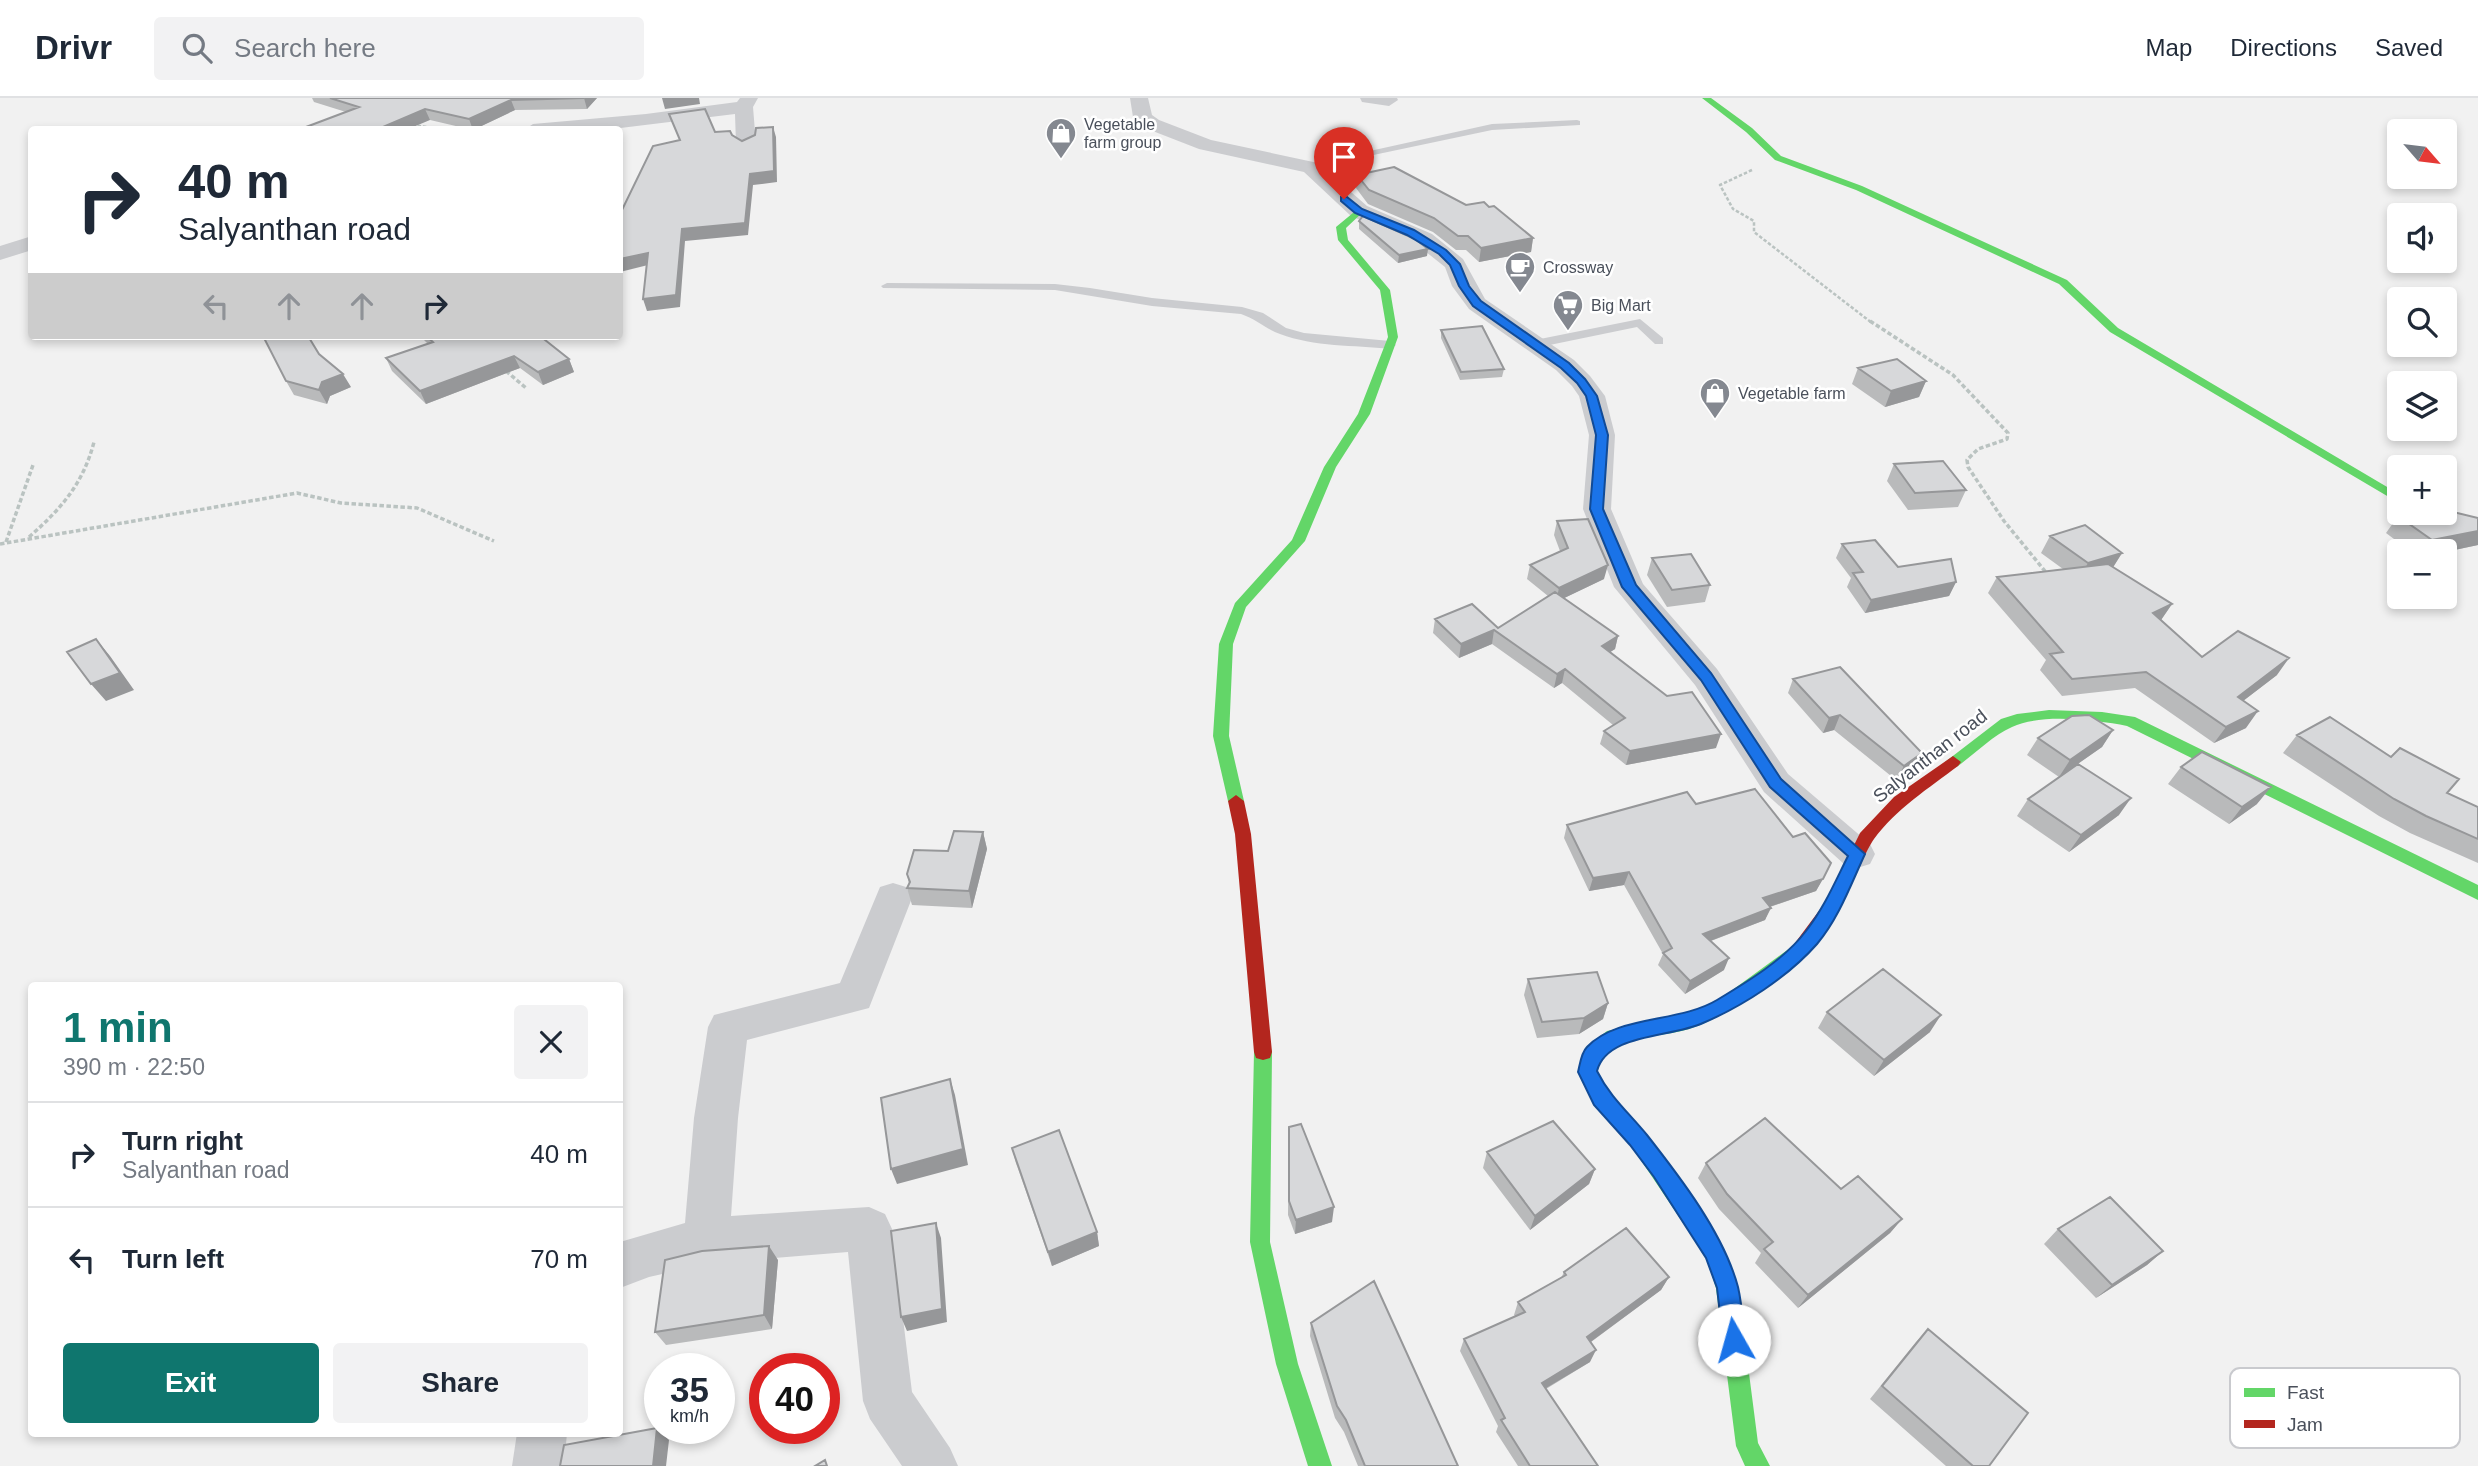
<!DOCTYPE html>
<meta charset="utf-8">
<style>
body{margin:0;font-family:Helvetica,sans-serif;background:#f2f2f3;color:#1f2937;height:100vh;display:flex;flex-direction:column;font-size:26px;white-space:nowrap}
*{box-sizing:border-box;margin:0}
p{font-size:23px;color:#747a83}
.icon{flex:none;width:38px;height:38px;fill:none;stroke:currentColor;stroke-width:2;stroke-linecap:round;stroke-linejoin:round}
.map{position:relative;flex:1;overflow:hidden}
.drawer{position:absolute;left:28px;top:884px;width:595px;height:455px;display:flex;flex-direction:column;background:#fff;border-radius:7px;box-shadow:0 4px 10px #0003}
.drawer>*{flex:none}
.hud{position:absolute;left:28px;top:28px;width:595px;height:214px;border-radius:7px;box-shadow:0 4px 10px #0003;background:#fff;color:#1f2937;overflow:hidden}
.needle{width:46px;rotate:118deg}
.controls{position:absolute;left:2387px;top:21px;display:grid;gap:14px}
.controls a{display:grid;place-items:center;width:70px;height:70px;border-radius:7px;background:#fff;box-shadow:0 4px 10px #0003;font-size:35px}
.speed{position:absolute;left:644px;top:1255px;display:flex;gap:14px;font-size:35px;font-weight:700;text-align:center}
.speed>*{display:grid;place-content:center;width:91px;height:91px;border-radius:50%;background:#fff;box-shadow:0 4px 10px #0003;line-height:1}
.speed small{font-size:18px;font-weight:400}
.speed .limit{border:10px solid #d22;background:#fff;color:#111}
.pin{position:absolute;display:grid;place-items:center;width:60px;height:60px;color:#fff;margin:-72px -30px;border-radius:50% 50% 50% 0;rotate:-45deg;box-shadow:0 0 7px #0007}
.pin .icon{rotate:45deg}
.me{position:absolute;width:77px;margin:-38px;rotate:353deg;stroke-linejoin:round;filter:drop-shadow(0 0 5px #0008)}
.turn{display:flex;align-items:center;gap:24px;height:147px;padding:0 35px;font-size:32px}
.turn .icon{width:91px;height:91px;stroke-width:2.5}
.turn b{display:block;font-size:49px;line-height:60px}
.lanes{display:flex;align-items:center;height:66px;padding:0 35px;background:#0003;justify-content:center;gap:35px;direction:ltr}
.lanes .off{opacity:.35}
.round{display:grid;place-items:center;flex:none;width:74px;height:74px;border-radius:7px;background:#f2f2f3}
.summary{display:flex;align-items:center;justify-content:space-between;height:119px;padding:0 35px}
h1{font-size:42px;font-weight:700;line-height:52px;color:#0f766e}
.action{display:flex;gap:14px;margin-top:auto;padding:14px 35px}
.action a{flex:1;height:80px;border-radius:7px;background:#0f766e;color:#fff;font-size:28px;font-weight:700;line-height:80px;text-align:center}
.action a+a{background:#f2f2f3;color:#1f2937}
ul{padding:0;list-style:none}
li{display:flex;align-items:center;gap:21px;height:105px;padding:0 35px;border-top:2px solid #e0e1e3}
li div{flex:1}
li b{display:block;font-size:26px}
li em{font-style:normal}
header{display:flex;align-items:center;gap:42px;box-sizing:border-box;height:98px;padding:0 35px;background:#fff;border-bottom:2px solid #e0e1e3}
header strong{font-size:33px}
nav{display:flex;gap:38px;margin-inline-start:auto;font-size:24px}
.search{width:490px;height:63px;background:#f2f2f3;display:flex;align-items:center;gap:18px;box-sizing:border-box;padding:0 24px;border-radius:7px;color:#747a83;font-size:26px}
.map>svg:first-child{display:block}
</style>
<header>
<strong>Drivr</strong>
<div class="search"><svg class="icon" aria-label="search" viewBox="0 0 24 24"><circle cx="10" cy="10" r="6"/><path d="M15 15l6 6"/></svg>Search here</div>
<nav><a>Map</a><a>Directions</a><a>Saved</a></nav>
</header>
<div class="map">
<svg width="2478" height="1368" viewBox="0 0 2478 1368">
<rect width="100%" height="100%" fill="#f1f1f1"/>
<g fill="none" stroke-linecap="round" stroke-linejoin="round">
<!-- path-far1 -->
<path stroke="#bac3c1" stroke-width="2.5" stroke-dasharray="3.5 2" stroke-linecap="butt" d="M412,27L446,32
M1752,72L1720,87L1733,111L1754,123V134L1872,225"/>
<!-- path -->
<path stroke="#bac3c1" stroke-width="3.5" stroke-dasharray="4.5 2.5" stroke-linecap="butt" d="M1870,223L1953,277L2008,335L2007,341L1978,351L1967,362L1968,369L2004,423L2049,478
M506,273L526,290
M29,439C61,411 83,386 94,344
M6,444L33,367
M0,446L297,395L341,405L417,410L494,443"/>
<!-- lane -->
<path fill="#cbcccf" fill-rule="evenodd" d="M1577,22L1580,23V27L1492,32L1307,71L1302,68L1492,26Z
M887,185L1055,186L1090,190L1152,200L1242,209L1263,215L1286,230L1304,235L1390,243L1396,247L1390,251C1354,247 1314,249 1280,236C1266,231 1256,221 1241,216L1152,208L1055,192L883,190L881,188Z
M1640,221L1663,240V246H1655L1637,229L1535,250L1529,246L1535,242Z"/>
<!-- street -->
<path fill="#cbcccf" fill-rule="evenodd" d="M740,0H758L753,9L756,46L746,52L736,46L735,16L604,32H524L533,26L646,16L737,4Z
M1130,0H1148L1152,17L1159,22L1211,42L1318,65L1367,108L1432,136L1463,161L1485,201L1574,262L1590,278L1605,298L1615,337L1611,411L1643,486L1717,571L1788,676L1870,746L1875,756L1870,766L1857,770L1844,766L1764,694L1695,587L1614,489L1583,411L1589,337L1579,298L1572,288L1556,272L1469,211L1452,188L1445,169L1416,146L1351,118L1304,74L1199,51L1145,30L1133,19Z
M1360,0H1397L1398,2L1389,8L1362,4Z
M32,138V152L0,162V148Z
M893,785L906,789L912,800L869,910L747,942L738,1020L731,1118L869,1109L885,1116L892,1131L912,1294L950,1350L958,1368H902L870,1321L863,1303L848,1154L711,1165L649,1179L620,1190V1144L685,1125L694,1020L708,929L714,917L840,885L880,789Z
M517,1335H567L564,1368H512Z"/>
<!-- fast -->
<path fill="#63d668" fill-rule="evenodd" d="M1702,0H1711L1752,30L1781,58L1862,88L2067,182L2118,230L2399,396V405L2110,234L2059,186L1856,92L1775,62L1746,34Z
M1359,110L1364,113L1346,130L1348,142L1390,192L1398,239L1370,316L1336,369L1305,443L1246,509L1233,546L1229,638L1244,703L1236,709L1228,703L1213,638L1219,546L1235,505L1292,442L1324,369L1358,316L1388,239L1380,192L1338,142L1336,129Z
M2049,612L2102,614L2135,619L2478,787V802L2127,628C2096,622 2041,615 2012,629C1992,638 1976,655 1958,668L1953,670L1945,664L2001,621L2017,616Z
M1801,842L1807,844L1810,849C1796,876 1719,922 1689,931C1667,938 1641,937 1620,946C1607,951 1601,961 1597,974L1608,995L1644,1034L1722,1147L1738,1190L1758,1345L1770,1368H1745L1736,1348L1716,1190L1706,1159L1630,1046L1594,1007L1579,974L1586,949L1607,933L1685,917L1716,904Z
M1263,946L1270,948L1272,954L1270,1144L1298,1266L1332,1368H1308L1276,1266L1250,1144L1254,954L1256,948Z"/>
<!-- jam -->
<path fill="#b3261e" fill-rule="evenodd" d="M1953,658L1961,664L1958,668C1929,690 1896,711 1874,741C1859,761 1826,865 1795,854L1792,849L1827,802L1860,735L1894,699Z
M1236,697L1244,703L1251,736L1272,954L1270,960L1263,962L1256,960L1254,954L1235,736L1228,703Z"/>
</g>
<!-- wall -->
<path fill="#b9babb" d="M312,0H597L587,11L515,12L473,32L430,22L346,14L314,4Z
M1357,77L1466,107L1489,109L1533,140L1531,154L1479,164L1466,152H1456L1433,134L1368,106L1356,90Z
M1359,123L1427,158L1398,165L1359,131Z
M1441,232L1504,271L1502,279L1460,282L1441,240Z
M420,238H540L569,261L574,274L543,287L520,270L426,306L392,273L386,260L428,246Z
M1858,270L1926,283L1919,299L1885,309L1852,286Z
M286,283L351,289L330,298L327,306L294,297Z
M1894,366L1966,392L1958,409L1908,412L1887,383Z
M2398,418L2478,420V447L2445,454L2410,453L2386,435Z
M1557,423L1604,481L1564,500L1618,538L1615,551L1610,554L1716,650L1626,667L1600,646L1604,633L1613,627L1562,585L1554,590L1492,546L1459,560L1433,535L1435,521L1498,530L1548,498L1527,481L1530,467L1560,453L1554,437Z
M2050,438L2122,455L2113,469L2172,506L2161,522L2202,559L2277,577L2243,603L2246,630L2214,645L2135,590L2062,598L2040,572L2046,562L1988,495L1997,479L2063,471L2041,455Z
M1842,446L1898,469L1956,484L1949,498L1865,515L1847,489L1851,480L1836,460Z
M1652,460L1710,487L1705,504L1667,509L1647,477Z
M1793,581L1922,655L1915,669L1896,682L1834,632L1823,635L1788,595Z
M2113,632L2102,649L2059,679L2027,657L2038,640Z
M2297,637L2447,695L2478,709V765L2410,735L2379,718L2283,655Z
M2181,669L2257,706L2229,726L2168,686Z
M2028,701L2119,717L2069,754L2017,718Z
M1696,706L1793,739L1831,765L1816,793L1770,809L1765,822L1711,843L1724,872L1685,896L1658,867L1663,856L1624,787L1589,793L1564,740L1567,727Z
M983,734L987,751L972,810L912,807L907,790L909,786L907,776Z
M1528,881L1608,905L1603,921L1579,936L1537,940L1524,897Z
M1827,914L1930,934L1874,978L1818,930Z
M1289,1029L1332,1124L1295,1136L1288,1117Z
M1012,1050L1097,1134L1099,1148L1052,1168L1016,1065Z
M1487,1054L1595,1071L1589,1086L1530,1132L1483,1070Z
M1706,1065L1841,1091L1902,1121L1890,1135L1798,1210L1755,1165L1761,1155L1719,1111L1698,1080Z
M2058,1131L2163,1153L2147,1167L2096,1200L2044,1146Z
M778,1162L772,1231L666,1247L655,1234Z
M1564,1174L1669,1179L1661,1192L1591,1244L1590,1264L1546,1291L1598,1368H1518L1496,1334L1498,1328L1460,1253L1464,1241L1515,1218L1514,1217L1518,1204L1561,1180Z
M1311,1225L1458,1368H1358L1344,1334L1335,1320L1310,1238Z
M1928,1231L1989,1368H1946L1870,1301L1916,1244Z"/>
<!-- shaded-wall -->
<path fill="#969799" d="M584,0H597L587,11Z
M662,0H699L700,6L665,11Z
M511,2L515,12L473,32L469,21Z
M425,11L430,22L406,32H376Z
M773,29L776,39L777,84L753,87L748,137L685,143L680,209L647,213L643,201L682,131L750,76Z
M1533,140L1531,154L1479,164L1481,150Z
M1428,151L1427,158L1398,165L1399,157Z
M648,155L652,166L620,174V161Z
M514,258L520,270L426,306L420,293Z
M569,261L574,274L543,287L538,274Z
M343,276L351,289L330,298L327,306L319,292L322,284Z
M1926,283L1919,299L1885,309L1891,293Z
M2478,433V447L2445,454L2423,453L2432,442Z
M2122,455L2112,471L2078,482L2088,465Z
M1608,467L1604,481L1556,504L1559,490Z
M1956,484L1949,498L1865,515L1871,502Z
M2172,506L2161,522L2142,531L2153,515Z
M1494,532L1492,546L1459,560L1461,546Z
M1618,538L1615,551L1598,562L1602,548Z
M96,541L110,558L134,592L106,603L91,586Z
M2289,560L2277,577L2226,616L2238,599Z
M1565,571L1562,585L1554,590L1557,576Z
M2258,613L2246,630L2214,645L2226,629Z
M1840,617L1834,632L1823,635L1829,620Z
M2113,632L2102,649L2059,679L2070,662Z
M1721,636L1716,650L1626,667L1630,653Z
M1922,655L1915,669L1896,682L1904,668Z
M2271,689L2257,706L2229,726L2242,709Z
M2131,700L2119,717L2069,754L2081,737Z
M983,734L987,751L972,810L969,793Z
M1629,774L1624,787L1589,793L1593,780Z
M1823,781L1816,793L1757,813L1763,800Z
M1771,810L1765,822L1697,848L1703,836Z
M1729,860L1724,872L1685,896L1690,883Z
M1608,905L1603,921L1579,936L1584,920Z
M1941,917L1930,934L1874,978L1884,962Z
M950,981L955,997L968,1067L897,1086L891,1071Z
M1595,1071L1589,1086L1530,1132L1535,1118Z
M1334,1109L1332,1124L1295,1136L1296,1122Z
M1902,1121L1890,1135L1798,1210L1808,1197Z
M936,1125L941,1140L947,1224L907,1233L901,1219Z
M1097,1134L1099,1148L1052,1168L1048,1154Z
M769,1148L778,1162L772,1231L764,1217Z
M2163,1153L2147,1167L2096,1200L2112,1187Z
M1669,1179L1661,1192L1581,1251L1587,1239Z
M1596,1252L1590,1264L1536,1296L1542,1285Z
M657,1330L669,1342L666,1368H653Z"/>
<!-- building -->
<path fill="#d7d8da" stroke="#969799" stroke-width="2" d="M330,0H584L511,2L469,21L425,11L376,32H298L359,9Z
M705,11L715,34L730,33L732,37L742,43L755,37L756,30L773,29L774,73L750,76L745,125L682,131L676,197L643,201L648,155L620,161V116L653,48L680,42L669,16Z
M1394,69L1466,107L1484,104L1489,109L1494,108L1533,140L1481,150L1468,138H1458L1434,120L1369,92L1357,77Z
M1363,118L1415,141L1428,151L1399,157L1359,123Z
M1482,228L1504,271L1461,274L1441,232Z
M263,238H308L319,256L343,276L322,284L319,292L286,283Z
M426,238H540L569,261L538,274L514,258L420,293L386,260L433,244Z
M1897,261L1926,283L1891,293L1858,270Z
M1943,363L1966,392L1915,395L1894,366Z
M2445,412L2478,420V433L2432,442L2398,418L2418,415H2445Z
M1588,421L1608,467L1559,490L1530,467L1568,450L1557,423Z
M2085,427L2122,455L2088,465L2050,438Z
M1875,442L1898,469L1951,461L1956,484L1871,502L1853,475L1863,474L1842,446Z
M1691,456L1710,487L1672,492L1652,460Z
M2108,466L2172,506L2153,515L2202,559L2238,533L2289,560L2238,599L2258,613L2226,629L2146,574L2072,581L2050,556L2063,554L1997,479Z
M1555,494L1618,538L1602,548L1667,598L1692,594L1721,636L1630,653L1604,633L1625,620L1565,571L1557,576L1494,532L1461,546L1435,521L1472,506L1498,530Z
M96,541L120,575L91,586L67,554Z
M1840,569L1922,655L1904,668L1840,617L1829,620L1793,581Z
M2089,617L2113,632L2070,662L2038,640L2072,618Z
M2330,619L2391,659L2400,650L2459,681L2447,695L2478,709V741L2426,718L2394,701L2297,637Z
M2202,654L2271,689L2242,709L2181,669Z
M2078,666L2131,700L2081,737L2028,701Z
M1755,691L1793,739L1805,735L1831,765L1823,781L1763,800L1771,810L1703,836L1729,860L1690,883L1663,855L1672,850L1629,774L1593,780L1567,727L1687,694L1696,706Z
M954,733L983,734L969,793L907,790L910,784L907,776L914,752L948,753Z
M1883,871L1941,917L1884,962L1827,914Z
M1597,874L1608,905L1584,920L1542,924L1528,881Z
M950,981L963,1051L891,1071L881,1000Z
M1765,1020L1841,1091L1858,1078L1902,1121L1808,1197L1764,1151L1773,1144L1727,1096L1706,1065Z
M1553,1023L1595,1071L1535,1118L1487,1054Z
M1301,1026L1334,1109L1296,1122L1289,1103V1029Z
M1059,1032L1097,1134L1048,1154L1012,1050Z
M2110,1099L2163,1153L2112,1187L2058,1131Z
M936,1125L942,1211L901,1219L891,1133Z
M1626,1130L1669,1179L1587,1239L1596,1252L1542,1285L1598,1368H1530L1501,1322L1505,1320L1464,1241L1525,1214L1518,1204L1566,1177L1564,1174Z
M769,1148L764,1217L655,1234L665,1162L702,1153Z
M1374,1183L1458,1368H1365L1346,1322L1337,1308L1311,1225Z
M1928,1231L2028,1315L1989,1368H1973L1882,1288Z
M657,1330L653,1368H560L564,1347Z
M825,1362L827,1368H815Z"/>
<!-- route -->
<path fill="#1a73e8" stroke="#114b97" stroke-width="2" d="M1341,99H1347L1362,111L1414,132L1446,152L1460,166L1469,188L1481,203L1569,265L1585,281L1597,298L1608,337L1603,411L1636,487L1711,575L1781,681L1865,756C1851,786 1839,820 1817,846C1788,879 1743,908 1703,925C1671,940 1607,935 1597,973C1610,999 1629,1015 1647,1037C1680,1079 1724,1136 1738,1189C1742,1206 1743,1225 1745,1242L1742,1250L1734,1253L1726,1250L1723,1242L1717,1190L1706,1160L1654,1079L1630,1047L1594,1007L1578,974C1580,966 1581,955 1587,949C1617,917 1679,925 1717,902C1747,884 1785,861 1806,833C1824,810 1835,784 1848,758L1770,689L1701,582L1622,489L1590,411L1596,337L1586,298L1577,285L1561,270L1473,208L1459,188L1450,167L1439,156L1407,137L1355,115L1341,103Z"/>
<!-- icons -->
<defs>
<g id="shop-pin" transform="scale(1.575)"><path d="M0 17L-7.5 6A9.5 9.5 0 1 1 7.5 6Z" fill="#848890" stroke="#fff"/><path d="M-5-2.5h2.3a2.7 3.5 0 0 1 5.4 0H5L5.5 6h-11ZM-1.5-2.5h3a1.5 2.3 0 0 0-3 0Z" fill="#fff"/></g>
<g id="cafe-pin" transform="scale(1.575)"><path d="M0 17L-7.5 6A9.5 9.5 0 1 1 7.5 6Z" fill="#848890" stroke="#fff"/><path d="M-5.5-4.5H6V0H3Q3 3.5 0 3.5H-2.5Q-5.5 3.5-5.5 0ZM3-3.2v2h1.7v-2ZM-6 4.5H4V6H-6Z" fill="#fff"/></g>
<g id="supermarket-pin" transform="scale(1.575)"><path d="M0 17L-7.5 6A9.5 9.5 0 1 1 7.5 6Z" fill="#848890" stroke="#fff"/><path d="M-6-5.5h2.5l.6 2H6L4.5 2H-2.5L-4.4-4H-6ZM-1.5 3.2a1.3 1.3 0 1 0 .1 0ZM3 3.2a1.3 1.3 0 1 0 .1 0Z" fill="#fff"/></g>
</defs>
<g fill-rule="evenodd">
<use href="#shop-pin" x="1061" y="35"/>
<use href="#cafe-pin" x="1520" y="169"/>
<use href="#supermarket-pin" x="1568" y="207"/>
<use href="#shop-pin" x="1715" y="295"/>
</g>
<g text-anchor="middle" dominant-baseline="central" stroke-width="5" stroke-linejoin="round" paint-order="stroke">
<!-- far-poi labels -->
<g font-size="16" fill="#4a505b" stroke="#fff" text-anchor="start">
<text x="1084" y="26">Vegetable<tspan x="1084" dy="18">farm group</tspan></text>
<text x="1543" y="169">Crossway</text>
<text x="1591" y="207">Big Mart</text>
<text x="1738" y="295">Vegetable farm</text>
</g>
<!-- street labels -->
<g font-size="19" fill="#4a505b" stroke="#fff">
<text transform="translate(1930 658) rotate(-38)">Salyanthan road</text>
</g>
</g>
<!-- legend -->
<rect x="2230" y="1270" width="230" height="80" rx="10" fill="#fff" stroke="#c9cace" stroke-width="2"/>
<rect x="2244" y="1290" width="31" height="9" fill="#63d668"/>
<rect x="2244" y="1322" width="31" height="8" fill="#b3261e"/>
<g font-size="19" fill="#4a505b">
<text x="2287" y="1301">Fast</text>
<text x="2287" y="1333">Jam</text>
</g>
</svg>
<div class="controls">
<a><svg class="needle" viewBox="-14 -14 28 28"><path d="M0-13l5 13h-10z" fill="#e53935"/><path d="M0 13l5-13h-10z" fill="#747a83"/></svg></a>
<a><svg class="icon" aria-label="sound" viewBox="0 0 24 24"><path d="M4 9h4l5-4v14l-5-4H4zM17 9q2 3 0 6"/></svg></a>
<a><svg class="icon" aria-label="search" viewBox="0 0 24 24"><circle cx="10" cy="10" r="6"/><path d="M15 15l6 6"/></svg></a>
<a><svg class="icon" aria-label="layers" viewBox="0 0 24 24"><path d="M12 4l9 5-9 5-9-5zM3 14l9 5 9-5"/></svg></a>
<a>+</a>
<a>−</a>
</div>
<div class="speed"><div>35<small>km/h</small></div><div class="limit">40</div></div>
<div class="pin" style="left:1344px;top:101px;background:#d93025"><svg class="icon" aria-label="arrive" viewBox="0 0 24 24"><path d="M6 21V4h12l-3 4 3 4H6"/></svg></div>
<svg class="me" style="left:1734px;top:1242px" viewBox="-20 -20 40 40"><circle r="19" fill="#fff"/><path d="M0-13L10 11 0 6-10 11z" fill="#1a73e8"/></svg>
<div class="hud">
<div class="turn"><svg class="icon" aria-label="right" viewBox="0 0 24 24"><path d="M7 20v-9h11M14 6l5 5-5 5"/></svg><div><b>40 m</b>Salyanthan road</div></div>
<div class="lanes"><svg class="icon off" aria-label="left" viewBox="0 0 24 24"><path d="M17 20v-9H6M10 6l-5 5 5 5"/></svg><svg class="icon off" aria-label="ahead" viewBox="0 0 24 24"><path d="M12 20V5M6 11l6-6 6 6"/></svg><svg class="icon off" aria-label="ahead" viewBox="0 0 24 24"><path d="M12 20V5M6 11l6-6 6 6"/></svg><svg class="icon" aria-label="right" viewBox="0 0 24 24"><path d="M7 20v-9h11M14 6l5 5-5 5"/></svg></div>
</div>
<section class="drawer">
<div class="summary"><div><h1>1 min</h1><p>390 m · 22:50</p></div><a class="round"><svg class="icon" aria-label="close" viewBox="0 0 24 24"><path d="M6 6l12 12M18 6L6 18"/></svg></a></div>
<ul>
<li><svg class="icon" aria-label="right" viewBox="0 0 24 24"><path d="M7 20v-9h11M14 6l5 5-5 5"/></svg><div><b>Turn right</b><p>Salyanthan road</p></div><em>40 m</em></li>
<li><svg class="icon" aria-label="left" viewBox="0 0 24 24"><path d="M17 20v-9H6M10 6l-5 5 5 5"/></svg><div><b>Turn left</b></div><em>70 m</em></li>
</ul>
<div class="action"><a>Exit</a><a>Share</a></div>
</section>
</div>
